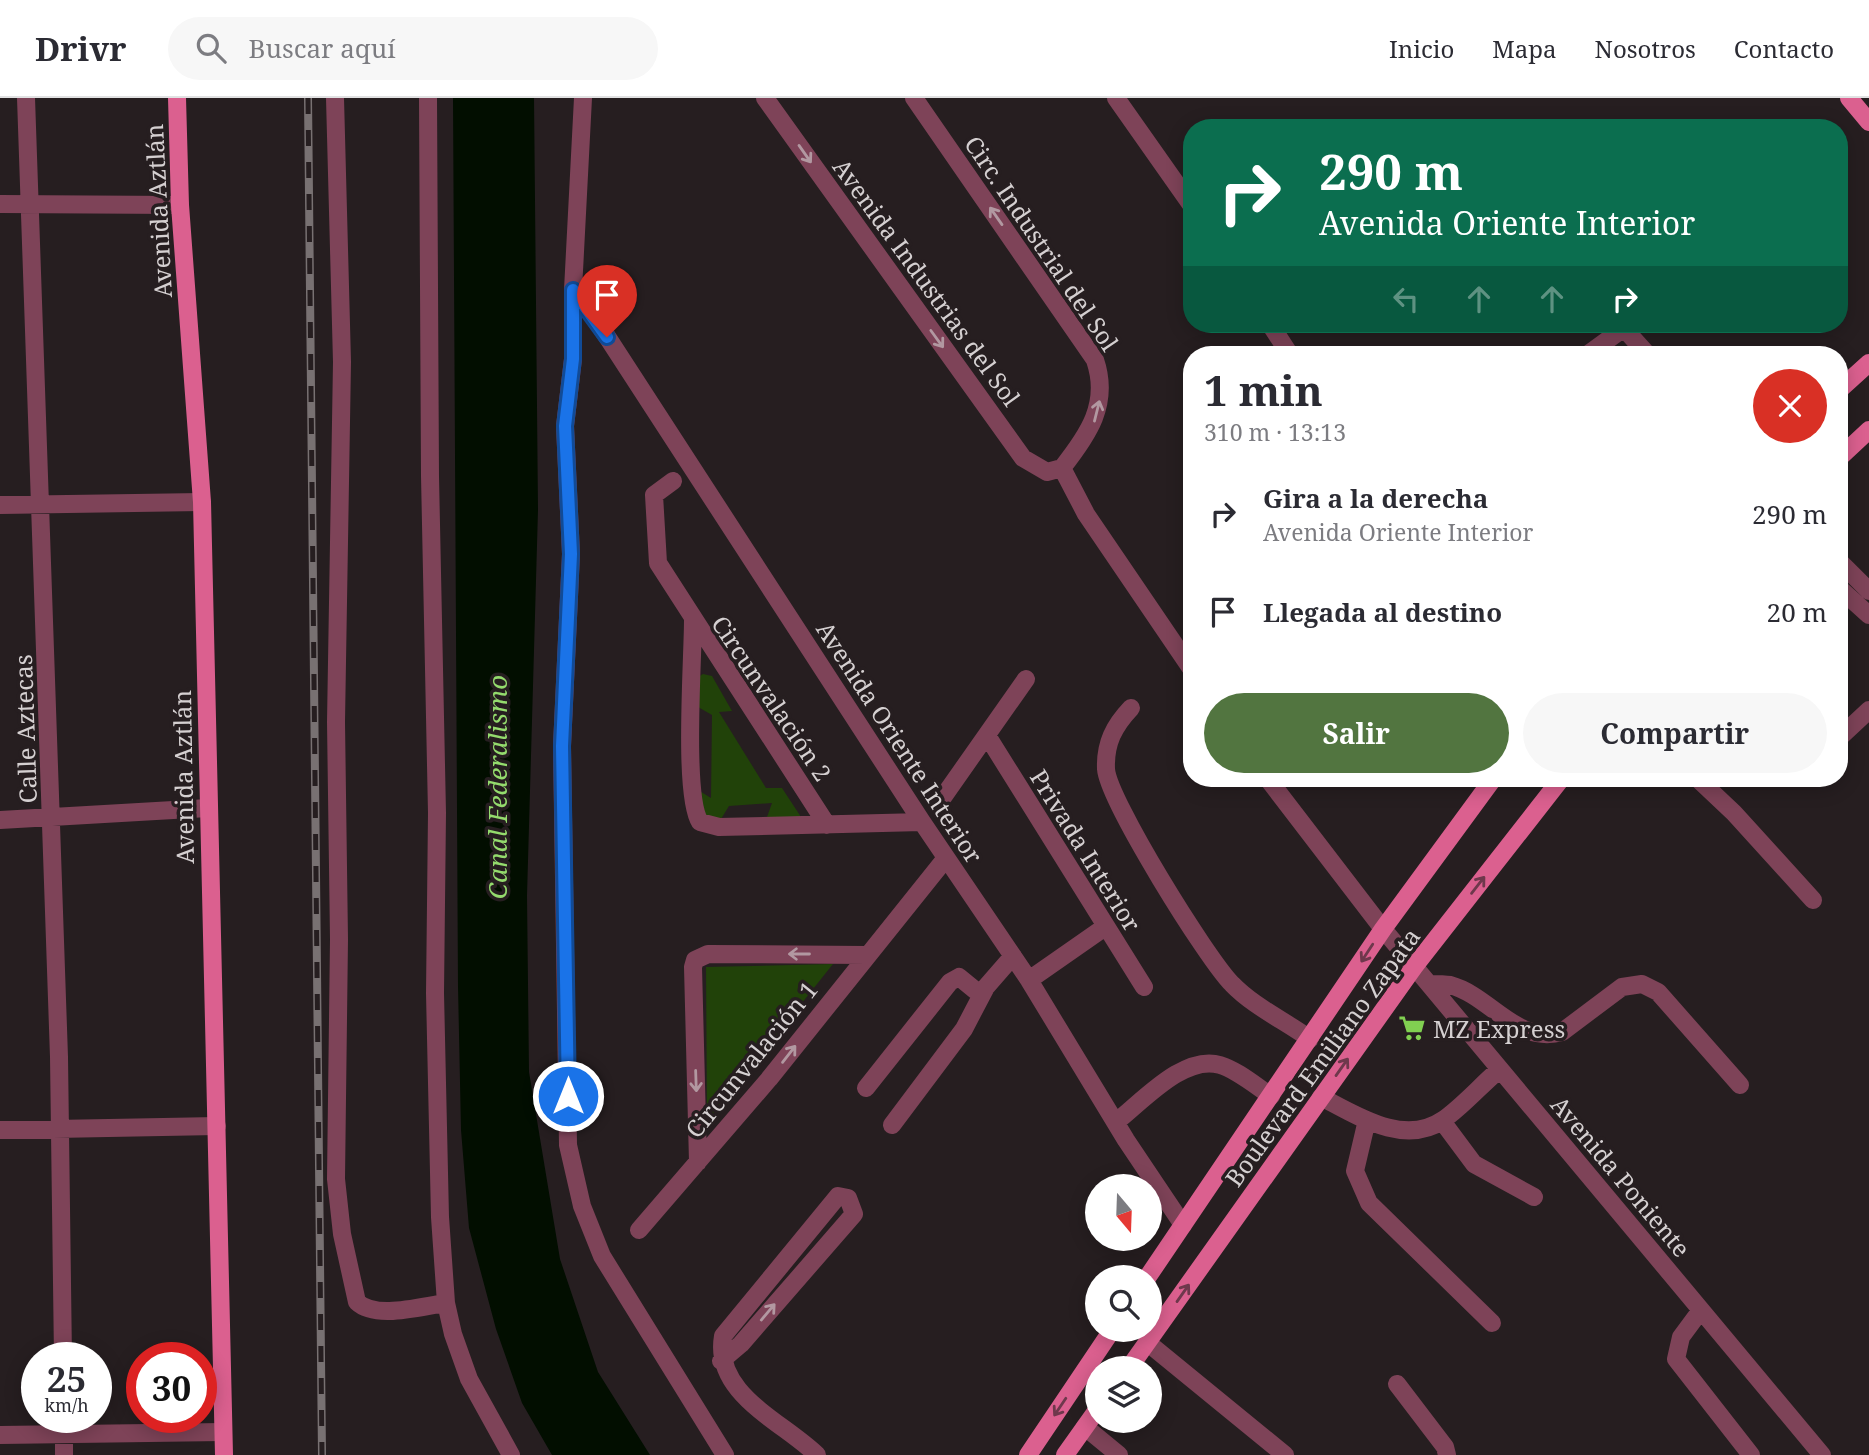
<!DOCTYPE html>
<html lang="es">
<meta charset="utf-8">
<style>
body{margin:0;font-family:"Noto Serif",serif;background:#f7f7f7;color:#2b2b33;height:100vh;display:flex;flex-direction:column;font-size:26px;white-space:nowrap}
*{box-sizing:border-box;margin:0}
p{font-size:23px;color:#7c7c81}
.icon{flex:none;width:38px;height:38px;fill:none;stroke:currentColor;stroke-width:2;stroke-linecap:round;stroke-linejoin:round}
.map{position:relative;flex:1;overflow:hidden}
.side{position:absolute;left:1183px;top:248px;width:665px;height:441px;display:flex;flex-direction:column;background:#fff;border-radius:28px;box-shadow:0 4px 18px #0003}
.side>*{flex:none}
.top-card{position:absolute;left:1183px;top:21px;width:665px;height:214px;border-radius:28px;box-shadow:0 4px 18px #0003;background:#0b6e4f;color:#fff;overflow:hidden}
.needle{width:46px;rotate:161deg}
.tools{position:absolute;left:1085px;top:1076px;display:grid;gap:14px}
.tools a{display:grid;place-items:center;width:77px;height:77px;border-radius:50%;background:#fff;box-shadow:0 4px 18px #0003;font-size:35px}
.speed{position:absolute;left:21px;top:1244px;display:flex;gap:14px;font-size:35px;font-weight:700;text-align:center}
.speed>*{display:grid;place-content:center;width:91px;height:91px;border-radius:50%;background:#fff;box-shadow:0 4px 18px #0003;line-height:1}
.speed small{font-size:18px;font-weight:400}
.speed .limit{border:10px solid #d22;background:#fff;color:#111}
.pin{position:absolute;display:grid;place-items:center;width:60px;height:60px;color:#fff;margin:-72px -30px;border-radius:50% 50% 50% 0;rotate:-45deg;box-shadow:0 0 7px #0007}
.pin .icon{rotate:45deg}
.me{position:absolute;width:77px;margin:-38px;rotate:0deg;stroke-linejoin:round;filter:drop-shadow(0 0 5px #0008)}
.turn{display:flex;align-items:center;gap:24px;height:147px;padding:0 21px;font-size:32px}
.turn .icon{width:91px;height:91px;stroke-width:2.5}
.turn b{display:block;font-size:49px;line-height:60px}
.lanes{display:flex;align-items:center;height:66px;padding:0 21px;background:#0003;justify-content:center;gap:35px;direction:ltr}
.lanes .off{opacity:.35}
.round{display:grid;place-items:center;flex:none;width:74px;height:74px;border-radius:37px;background:#f7f7f7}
.overview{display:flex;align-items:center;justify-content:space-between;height:119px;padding:0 21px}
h1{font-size:42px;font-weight:700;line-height:52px}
.primary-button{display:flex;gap:14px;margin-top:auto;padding:14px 21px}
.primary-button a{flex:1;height:80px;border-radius:42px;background:#527540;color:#fff;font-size:28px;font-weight:700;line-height:80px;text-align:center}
.primary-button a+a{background:#f7f7f7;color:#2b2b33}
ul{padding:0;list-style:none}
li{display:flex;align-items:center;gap:21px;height:98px;padding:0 21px}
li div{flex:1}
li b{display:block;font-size:26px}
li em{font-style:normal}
header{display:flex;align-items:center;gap:42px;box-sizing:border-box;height:98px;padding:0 35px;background:#fff;border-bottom:2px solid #e1e1e2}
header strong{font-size:33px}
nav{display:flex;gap:38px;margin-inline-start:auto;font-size:24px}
.search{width:490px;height:63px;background:#f7f7f7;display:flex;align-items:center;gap:18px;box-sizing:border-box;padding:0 24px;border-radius:38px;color:#7c7c81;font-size:26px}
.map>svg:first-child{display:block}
</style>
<header>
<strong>Drivr</strong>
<div class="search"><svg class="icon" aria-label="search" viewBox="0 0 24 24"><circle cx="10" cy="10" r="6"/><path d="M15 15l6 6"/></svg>Buscar aquí</div>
<nav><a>Inicio</a><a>Mapa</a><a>Nosotros</a><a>Contacto</a></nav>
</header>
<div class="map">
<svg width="1869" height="1357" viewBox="0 0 1869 1357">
<rect width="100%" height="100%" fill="#261e20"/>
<!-- green -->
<path fill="#214209" d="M703,576L712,578L732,613L719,614L766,690H782L801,719H767L772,705L729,708L721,721L700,722L698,692L711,700L712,617L698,609L696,580Z
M833,866L707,1024L706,869Z"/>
<!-- water -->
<path fill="#020e00" d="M453,0H534L538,412L527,798L529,974L560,1161L598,1274L650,1357H552L522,1305L496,1231L469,1130L461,1032L458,888Z"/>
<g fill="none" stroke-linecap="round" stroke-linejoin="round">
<!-- minor -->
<path stroke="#7e4358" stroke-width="18" d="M26,0L59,959L63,1260
M335,0L342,264L336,624L339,841L336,1081L342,1136L357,1204C376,1222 422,1208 446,1205
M428,0L430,378L437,715L435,895L440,1119L446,1205L453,1236L469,1281L511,1357
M583,0L573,192V261L565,328L571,456L562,648L568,1047L582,1108L602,1158L725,1357
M765,0L1023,360L1047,374L1062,370
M914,0L1095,262C1110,306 1088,337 1062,370
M1116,0L1192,108
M0,106L180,107
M573,192L593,217L922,724L1029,882L1126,1042L1183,1127
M1270,226L1290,257
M1620,226L1648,257
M1587,257L1624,230
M1062,370L1086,416L1192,572
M673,383L654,397L658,465L827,727
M0,407L202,404
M1839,463L1869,493
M1839,490L1869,517
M693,522C693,560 683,698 700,724L719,729L922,724
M1131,610C1114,628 1105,645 1106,671C1108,702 1207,861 1232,886C1253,908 1285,923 1310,941
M988,639L1144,889
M1839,640L1869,612
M1268,681L1383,831L1822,1357
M1698,681L1734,715L1813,802
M941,702L1026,581
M0,722L208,710
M1029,882L1105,829
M1429,886C1436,886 1444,886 1450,887C1491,898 1516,947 1562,934L1622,889L1642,886L1658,894L1740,987
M866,990L950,884L959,879L981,897
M1321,999C1356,1017 1404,1049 1443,1022C1463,1008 1481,987 1500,971
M1367,1022L1355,1073L1369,1105L1492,1225
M1442,1023L1474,1066L1534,1099
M1116,1024C1142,1004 1184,956 1220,967C1237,972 1256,988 1271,998
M892,1027L964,931L986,889L1013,858
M0,1032L217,1028
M698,1064L693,869L695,862L708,856L867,857
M639,1132L769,981L946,760
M1701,1212L1681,1239L1676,1261L1751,1357
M1148,1245L1285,1357
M721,1263L741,1246L854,1116L848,1100L838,1098L723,1238C713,1296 782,1323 817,1357
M1397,1286L1445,1349L1447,1357
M64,1320V1357
M1085,1329L1119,1357
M0,1337L223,1334"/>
<!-- major -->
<path stroke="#db608f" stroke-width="18" d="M177,0L180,107L202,404L224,1357
M1849,0L1869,24
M1839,292L1869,265
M1839,360L1869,332
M1147,1180L1383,831L1493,681
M1129,1270L1414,869L1561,681
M1028,1357L1112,1232
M1065,1357L1097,1312"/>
<!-- rail casing -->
<g stroke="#787172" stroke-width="8">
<path id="rail" d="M308,0L322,1357"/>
</g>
<!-- rail -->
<use href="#rail" stroke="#261e20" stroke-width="5" stroke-dasharray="16" stroke-linecap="butt"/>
</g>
<!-- one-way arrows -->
<defs><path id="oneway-shaft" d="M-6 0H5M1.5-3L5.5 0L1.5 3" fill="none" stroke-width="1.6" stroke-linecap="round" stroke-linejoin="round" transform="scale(1.75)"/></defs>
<g stroke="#b298a1">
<use href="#oneway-shaft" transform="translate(805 56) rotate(55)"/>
<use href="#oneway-shaft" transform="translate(996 118) rotate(-125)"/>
<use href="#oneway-shaft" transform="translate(937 241) rotate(54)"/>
<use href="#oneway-shaft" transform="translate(1097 313) rotate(-76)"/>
<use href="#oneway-shaft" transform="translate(799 856) rotate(-180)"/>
<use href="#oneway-shaft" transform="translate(789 956) rotate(-52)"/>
<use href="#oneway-shaft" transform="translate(696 983) rotate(88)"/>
<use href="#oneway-shaft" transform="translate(768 1214) rotate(-50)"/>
</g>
<g stroke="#6e384c">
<use href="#oneway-shaft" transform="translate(1478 787) rotate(-52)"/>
<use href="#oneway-shaft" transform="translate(1367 855) rotate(123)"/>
<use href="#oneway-shaft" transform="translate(1342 969) rotate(-55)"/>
<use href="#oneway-shaft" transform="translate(1183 1195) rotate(-55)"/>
<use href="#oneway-shaft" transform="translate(1060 1309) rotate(124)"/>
</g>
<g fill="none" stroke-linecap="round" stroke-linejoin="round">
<!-- route casing -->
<g stroke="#114b97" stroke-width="18">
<path id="route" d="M568,998L562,648L571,456L565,328L573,261V192L607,239"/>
</g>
<!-- route -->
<use href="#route" stroke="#1a73e8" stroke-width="12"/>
</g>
<!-- icons -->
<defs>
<g id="supermarket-bare" transform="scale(2.1)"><path d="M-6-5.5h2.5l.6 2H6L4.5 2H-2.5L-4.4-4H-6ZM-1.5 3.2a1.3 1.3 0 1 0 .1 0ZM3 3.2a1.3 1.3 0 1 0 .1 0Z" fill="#81d051" stroke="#261e20" stroke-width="2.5" paint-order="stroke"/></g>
</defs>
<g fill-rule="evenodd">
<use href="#supermarket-bare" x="1412" y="930"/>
</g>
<g text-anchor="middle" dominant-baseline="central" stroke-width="7" stroke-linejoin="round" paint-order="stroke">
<!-- street labels -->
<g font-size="24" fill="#d5d0d1" stroke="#261e20">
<text transform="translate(158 113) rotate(-93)">Avenida Aztlán</text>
<text transform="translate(1042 145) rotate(56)">Circ. Industrial del Sol</text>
<text transform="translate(927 184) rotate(54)">Avenida Industrias del Sol</text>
<text transform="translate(772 600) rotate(56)">Circunvalación 2</text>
<text transform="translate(25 631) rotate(-92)">Calle Aztecas</text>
<text transform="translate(900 644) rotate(57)">Avenida Oriente Interior</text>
<text transform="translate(183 679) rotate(-91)">Avenida Aztlán</text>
<text transform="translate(1086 752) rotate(58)">Privada Interior</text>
<text transform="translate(1322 959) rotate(-54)">Boulevard Emiliano Zapata</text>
<text transform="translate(751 961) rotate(-51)">Circunvalación 1</text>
<text transform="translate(1621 1078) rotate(50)">Avenida Poniente</text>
</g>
<!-- poi labels -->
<g font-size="24" fill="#d5d0d1" stroke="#261e20" text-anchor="start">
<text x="1433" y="930">MZ Express</text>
</g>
<!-- water labels -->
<g font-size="26" font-style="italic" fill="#94db6d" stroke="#261e20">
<text transform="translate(497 689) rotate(-90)">Canal Federalismo</text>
</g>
</g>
</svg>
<div class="tools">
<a><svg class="needle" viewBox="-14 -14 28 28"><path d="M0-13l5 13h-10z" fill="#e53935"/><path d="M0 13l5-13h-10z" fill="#7c7c81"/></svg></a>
<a><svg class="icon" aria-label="search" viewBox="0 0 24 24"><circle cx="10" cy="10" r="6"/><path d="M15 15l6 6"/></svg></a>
<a><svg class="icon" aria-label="layers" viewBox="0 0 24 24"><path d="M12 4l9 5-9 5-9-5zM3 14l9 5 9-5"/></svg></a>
</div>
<div class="speed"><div>25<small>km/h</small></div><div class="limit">30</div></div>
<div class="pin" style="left:607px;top:239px;background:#d93025"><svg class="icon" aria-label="arrive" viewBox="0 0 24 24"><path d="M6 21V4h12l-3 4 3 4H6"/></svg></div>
<svg class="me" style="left:568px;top:998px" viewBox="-20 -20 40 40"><circle r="17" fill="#1a73e8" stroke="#fff" stroke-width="3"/><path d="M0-11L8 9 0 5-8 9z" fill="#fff"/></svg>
<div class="top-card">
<div class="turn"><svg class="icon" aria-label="right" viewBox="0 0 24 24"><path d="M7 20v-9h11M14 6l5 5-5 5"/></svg><div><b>290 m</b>Avenida Oriente Interior</div></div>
<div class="lanes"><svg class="icon off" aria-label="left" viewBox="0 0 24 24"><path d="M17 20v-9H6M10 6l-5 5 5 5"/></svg><svg class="icon off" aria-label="ahead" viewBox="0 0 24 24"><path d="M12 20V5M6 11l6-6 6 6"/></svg><svg class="icon off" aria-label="ahead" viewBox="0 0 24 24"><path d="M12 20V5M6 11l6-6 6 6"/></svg><svg class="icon" aria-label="right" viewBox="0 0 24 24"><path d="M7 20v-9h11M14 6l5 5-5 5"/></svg></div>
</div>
<section class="side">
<div class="overview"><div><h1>1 min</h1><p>310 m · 13:13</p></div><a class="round" style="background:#d93025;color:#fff"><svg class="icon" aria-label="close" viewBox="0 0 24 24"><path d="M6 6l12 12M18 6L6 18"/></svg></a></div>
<ul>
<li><svg class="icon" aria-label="right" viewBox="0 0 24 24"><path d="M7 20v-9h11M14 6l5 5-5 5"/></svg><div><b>Gira a la derecha</b><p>Avenida Oriente Interior</p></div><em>290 m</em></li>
<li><svg class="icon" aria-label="arrive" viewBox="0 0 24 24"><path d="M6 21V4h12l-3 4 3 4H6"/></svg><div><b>Llegada al destino</b></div><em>20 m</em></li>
</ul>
<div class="primary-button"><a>Salir</a><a>Compartir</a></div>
</section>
</div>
